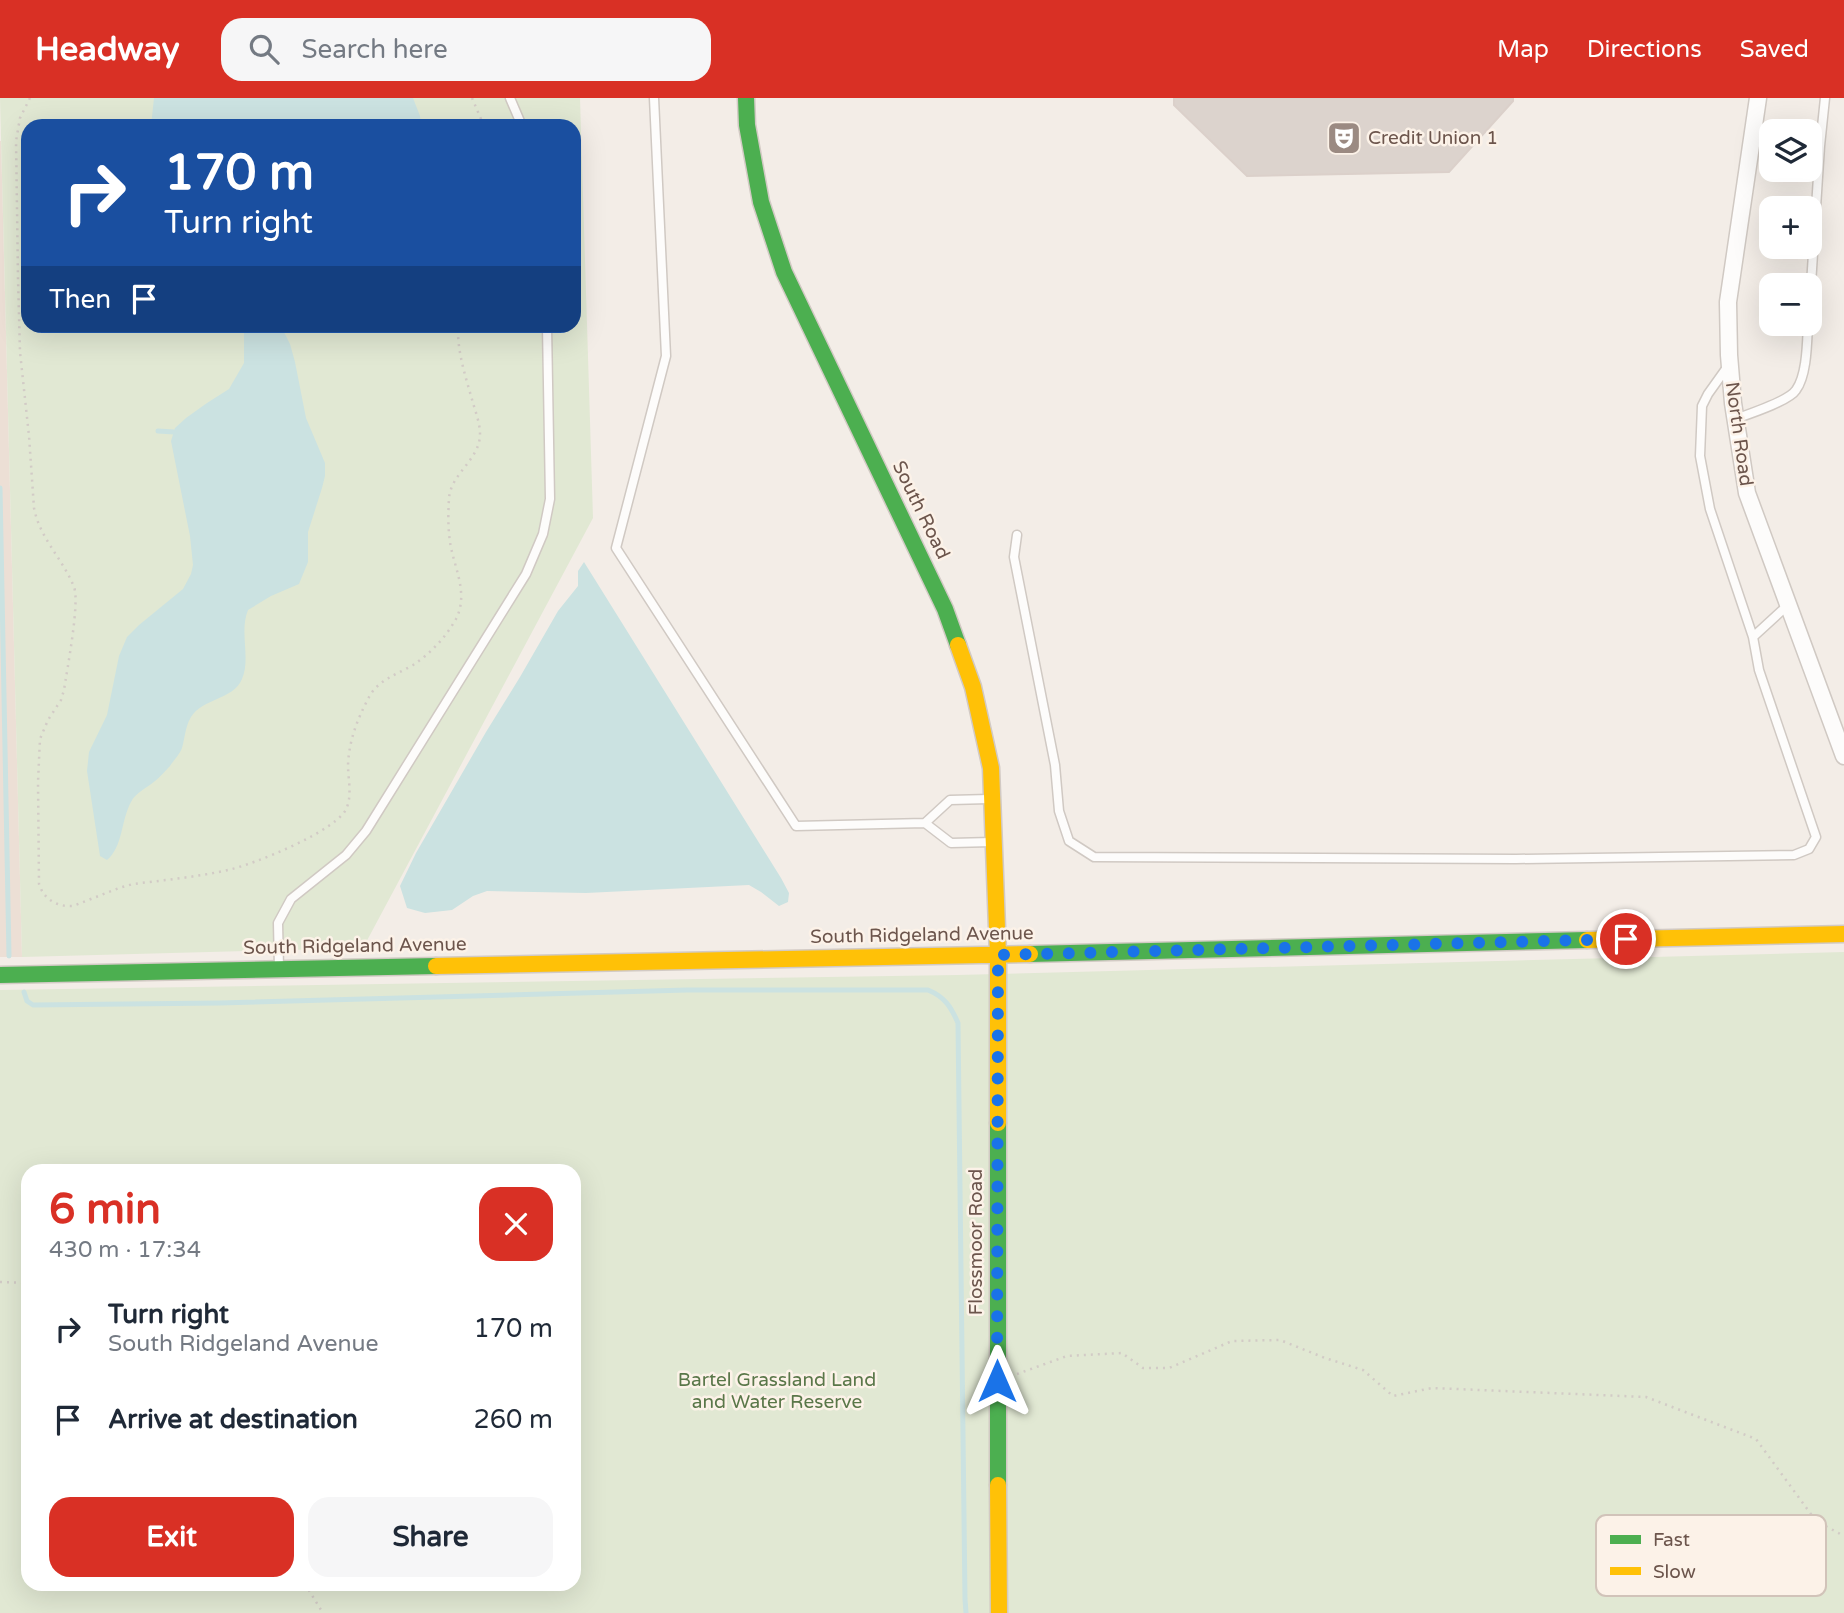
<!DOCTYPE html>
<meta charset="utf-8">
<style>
body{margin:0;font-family:"Varela Round",sans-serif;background:#f6f6f7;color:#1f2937;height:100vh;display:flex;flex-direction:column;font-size:26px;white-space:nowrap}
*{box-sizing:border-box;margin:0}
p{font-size:23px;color:#747a83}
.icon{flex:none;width:38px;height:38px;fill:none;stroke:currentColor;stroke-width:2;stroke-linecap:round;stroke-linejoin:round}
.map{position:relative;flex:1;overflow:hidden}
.side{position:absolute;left:21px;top:1066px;width:560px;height:427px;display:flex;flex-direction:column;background:#fff;border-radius:21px;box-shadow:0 7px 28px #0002}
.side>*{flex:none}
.top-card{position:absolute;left:21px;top:21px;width:560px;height:214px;border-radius:21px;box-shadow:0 7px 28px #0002;background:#1a4fa0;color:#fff;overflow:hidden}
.buttons{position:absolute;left:1759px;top:21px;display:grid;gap:14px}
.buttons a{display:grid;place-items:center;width:63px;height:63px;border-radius:14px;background:#fff;box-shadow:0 7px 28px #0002;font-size:35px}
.pin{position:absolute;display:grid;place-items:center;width:60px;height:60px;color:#fff;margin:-30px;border:4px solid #fff;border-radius:50%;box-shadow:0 2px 7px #0007}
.me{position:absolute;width:77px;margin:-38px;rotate:0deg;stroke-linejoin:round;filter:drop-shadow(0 0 5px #0008)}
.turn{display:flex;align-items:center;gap:24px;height:147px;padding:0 28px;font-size:32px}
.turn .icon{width:91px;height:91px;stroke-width:2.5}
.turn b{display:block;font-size:49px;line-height:60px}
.then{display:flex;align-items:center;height:66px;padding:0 28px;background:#0003;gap:14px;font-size:26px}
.round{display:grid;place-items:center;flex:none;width:74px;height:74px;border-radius:21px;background:#f6f6f7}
.summary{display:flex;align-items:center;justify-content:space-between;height:119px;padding:0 28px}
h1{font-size:42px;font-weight:700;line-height:52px;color:#d93025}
.button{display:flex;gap:14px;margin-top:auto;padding:14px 28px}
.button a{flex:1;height:80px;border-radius:21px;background:#d93025;color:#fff;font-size:28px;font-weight:700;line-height:80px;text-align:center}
.button a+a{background:#f6f6f7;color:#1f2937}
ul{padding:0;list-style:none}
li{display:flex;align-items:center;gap:21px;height:91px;padding:0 28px}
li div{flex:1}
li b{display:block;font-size:26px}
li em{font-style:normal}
header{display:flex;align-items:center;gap:42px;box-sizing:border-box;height:98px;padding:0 35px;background:#d93025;color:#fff}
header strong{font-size:33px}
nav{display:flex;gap:38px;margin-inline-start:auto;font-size:24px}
.search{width:490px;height:63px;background:#f6f6f7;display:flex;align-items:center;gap:18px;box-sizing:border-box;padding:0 24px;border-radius:21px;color:#747a83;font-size:26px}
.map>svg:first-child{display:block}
</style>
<header>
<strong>Headway</strong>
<div class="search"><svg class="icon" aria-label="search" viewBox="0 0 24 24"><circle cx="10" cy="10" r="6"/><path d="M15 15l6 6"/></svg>Search here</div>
<nav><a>Map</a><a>Directions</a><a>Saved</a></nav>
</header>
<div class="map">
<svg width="1844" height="1515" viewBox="0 0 1844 1515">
<rect width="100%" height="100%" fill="#f3ede7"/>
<!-- residential -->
<path fill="#ecdfd5" d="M0,43H1L22,859H0Z"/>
<!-- green -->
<path fill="#e1e8d3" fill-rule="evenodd" d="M0,0H580L593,420L363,850L22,859ZM28,28H574V228H28Z
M1844,854V1515H0V892L957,877ZM28,1073H574V1486H28Z"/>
<!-- water -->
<path fill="#cbe2e1" d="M154,0H413L420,18L421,28H151Z
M244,228H281L290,246L295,264L306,320L325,365V378L322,390L308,434V464L299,486L271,498L248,512C239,534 251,560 242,581C233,602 203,600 191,619C185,629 185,640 182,650C180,656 173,663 170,668C165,673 160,679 155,683C147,690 135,695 131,704C121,722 123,749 107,762L100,758L87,673L89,654L107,617L119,558L127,539L139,527L183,491L191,476L193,467L190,438L171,343L175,330L186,320L207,305L229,291L244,265Z
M584,464L781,780L789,795L788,804L779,808L761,794L749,787L586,795L487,793L473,798L452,812L425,815L407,810L400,788L416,755L486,634L520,579L558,513L578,488V473Z"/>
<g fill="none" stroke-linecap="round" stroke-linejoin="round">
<!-- stream -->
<path stroke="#cbe2e1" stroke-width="5" d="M158,333L174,334
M0,390L9,858
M24,894L27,903L33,907L220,905L687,892H928C945,899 951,909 958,925L965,1501L966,1515"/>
</g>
<!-- building -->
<path fill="#dcd3cd" stroke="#dbd0ca" stroke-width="2" d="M1174,0H1513V3L1449,74L1247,78L1174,7Z"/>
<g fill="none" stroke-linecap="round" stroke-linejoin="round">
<!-- lane casing -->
<g stroke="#d0c9c3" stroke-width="11">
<path id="lane" d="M510,0L522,28
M654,0L666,258L616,450L796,728L925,725
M1810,202L1820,48L1825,0
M1728,268L1708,296L1702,308L1700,358L1710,411L1753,539
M1735,321C1749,316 1789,303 1796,292C1807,277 1807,245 1808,226
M1017,437L1014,459L1055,667L1059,713L1069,743L1094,759L1516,761L1794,757L1809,751L1816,739L1759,572L1753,539L1789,506
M989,701L950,702L925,725L951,745L992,744
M279,870L278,825L291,801L346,757L366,733L526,476L543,436L550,401L547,228"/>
</g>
<!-- street casing -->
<g stroke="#d0c9c3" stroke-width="19">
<path id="street" d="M1758,0L1728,204L1729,257L1733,305L1747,395L1844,658"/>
</g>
<!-- fast casing -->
<g stroke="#d2cac4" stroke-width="19">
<path id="fast" d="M746,0L747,27L761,104L784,174L945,511L958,547
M1030,856L1587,842
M0,877L436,868
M998,1025V1387"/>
</g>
<!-- slow casing -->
<g stroke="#d2cac4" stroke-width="19">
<path id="slow" d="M958,547L973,589L991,670L998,857V1025
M1587,842L1844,836
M436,868L1030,856
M998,1387L999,1515"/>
</g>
<!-- path -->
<path stroke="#d2cbc6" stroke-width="2.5" stroke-dasharray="2 5" stroke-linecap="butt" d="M30,0L20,20L16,43L18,180L20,254L29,338L34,410C40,441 63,461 74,489C80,504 67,572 64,592L61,602L48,622L40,641L38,684L39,786C44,802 58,809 73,808L119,790L133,786C165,782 197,779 228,772C252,767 340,732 347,709C352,696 348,680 348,667C349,643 357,622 368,601C377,582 396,577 413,567C430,556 446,539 456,521C469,495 454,470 450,444C448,430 448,415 449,401C450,376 480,362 480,336C480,326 476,315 473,305C466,280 457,254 458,228
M472,0L484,28
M0,1184L28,1185
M1017,1276L1067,1258L1122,1255L1143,1270H1169L1232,1243L1280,1242L1325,1260L1363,1272L1393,1298L1432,1290L1646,1299L1756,1341L1816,1423L1844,1438
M305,1486L323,1515"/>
<!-- lane -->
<use href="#lane" stroke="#fdfcfb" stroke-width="8"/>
<!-- street -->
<use href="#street" stroke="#fdfcfb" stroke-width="16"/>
<!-- fast -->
<use href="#fast" stroke="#4caf50" stroke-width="16"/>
<!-- slow -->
<use href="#slow" stroke="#ffc107" stroke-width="16"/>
</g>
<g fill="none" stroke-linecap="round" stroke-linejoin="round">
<!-- route -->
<path stroke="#1a73e8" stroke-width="12" stroke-dasharray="0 21.6" d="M997,1283L998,857L1626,841"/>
</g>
<!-- icons -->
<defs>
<g id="theatre-square" transform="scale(1.75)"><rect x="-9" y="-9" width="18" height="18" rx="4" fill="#9b8a82" stroke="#fcf2e8"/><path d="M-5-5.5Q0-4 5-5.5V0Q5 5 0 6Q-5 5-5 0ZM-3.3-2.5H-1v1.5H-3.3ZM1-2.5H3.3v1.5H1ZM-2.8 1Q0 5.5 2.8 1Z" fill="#fff"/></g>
</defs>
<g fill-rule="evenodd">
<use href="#theatre-square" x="1344" y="40"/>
</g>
<g text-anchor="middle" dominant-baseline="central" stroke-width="5" stroke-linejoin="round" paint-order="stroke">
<!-- poi labels -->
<g font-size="19" fill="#6c554c" stroke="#fcf2e8" text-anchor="start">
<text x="1368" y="40">Credit Union 1</text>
</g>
<!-- street labels -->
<g font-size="19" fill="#6c554c" stroke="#fcf2e8">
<text transform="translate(1739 336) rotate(82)">North Road</text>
<text transform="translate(921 412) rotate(64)">South Road</text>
<text transform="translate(922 837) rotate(-1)">South Ridgeland Avenue</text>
<text transform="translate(355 848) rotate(-1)">South Ridgeland Avenue</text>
<text transform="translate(976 1144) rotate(-90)">Flossmoor Road</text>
</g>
<!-- park labels -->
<g font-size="19" fill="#5a7749" stroke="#fcf2e8">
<text x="777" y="1282">Bartel Grassland Land<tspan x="777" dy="22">and Water Reserve</tspan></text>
</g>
</g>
<!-- legend -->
<rect x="1596" y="1417" width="230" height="81" rx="10" fill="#fcf2e8" stroke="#d1c3b9" stroke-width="2"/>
<rect x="1610" y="1437" width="31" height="9" fill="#4caf50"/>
<rect x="1610" y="1469" width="31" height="8" fill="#ffc107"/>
<g font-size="19" fill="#6c554c">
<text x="1653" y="1448">Fast</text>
<text x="1653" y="1480">Slow</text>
</g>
</svg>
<div class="buttons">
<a><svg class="icon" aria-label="layers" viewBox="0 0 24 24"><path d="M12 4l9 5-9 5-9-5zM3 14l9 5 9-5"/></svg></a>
<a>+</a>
<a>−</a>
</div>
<div class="pin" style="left:1626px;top:841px;background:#d93025"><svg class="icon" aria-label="arrive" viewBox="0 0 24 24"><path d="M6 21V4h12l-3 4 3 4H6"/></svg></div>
<svg class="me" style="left:997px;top:1283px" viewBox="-20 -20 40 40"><path d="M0-17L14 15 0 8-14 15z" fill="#1a73e8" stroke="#fff" stroke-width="4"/></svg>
<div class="top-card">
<div class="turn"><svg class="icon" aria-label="right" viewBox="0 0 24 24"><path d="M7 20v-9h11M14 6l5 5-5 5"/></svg><div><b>170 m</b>Turn right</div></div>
<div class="then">Then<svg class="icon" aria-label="arrive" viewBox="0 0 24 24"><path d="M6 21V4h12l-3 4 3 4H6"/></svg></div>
</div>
<section class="side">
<div class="summary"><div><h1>6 min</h1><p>430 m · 17:34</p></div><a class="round" style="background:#d93025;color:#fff"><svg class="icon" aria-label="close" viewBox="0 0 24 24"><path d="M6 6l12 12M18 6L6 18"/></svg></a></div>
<ul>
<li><svg class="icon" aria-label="right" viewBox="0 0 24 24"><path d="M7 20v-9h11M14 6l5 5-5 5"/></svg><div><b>Turn right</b><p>South Ridgeland Avenue</p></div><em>170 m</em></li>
<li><svg class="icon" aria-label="arrive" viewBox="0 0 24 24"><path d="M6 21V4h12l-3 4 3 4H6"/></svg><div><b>Arrive at destination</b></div><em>260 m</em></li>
</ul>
<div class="button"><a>Exit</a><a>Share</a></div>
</section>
</div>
